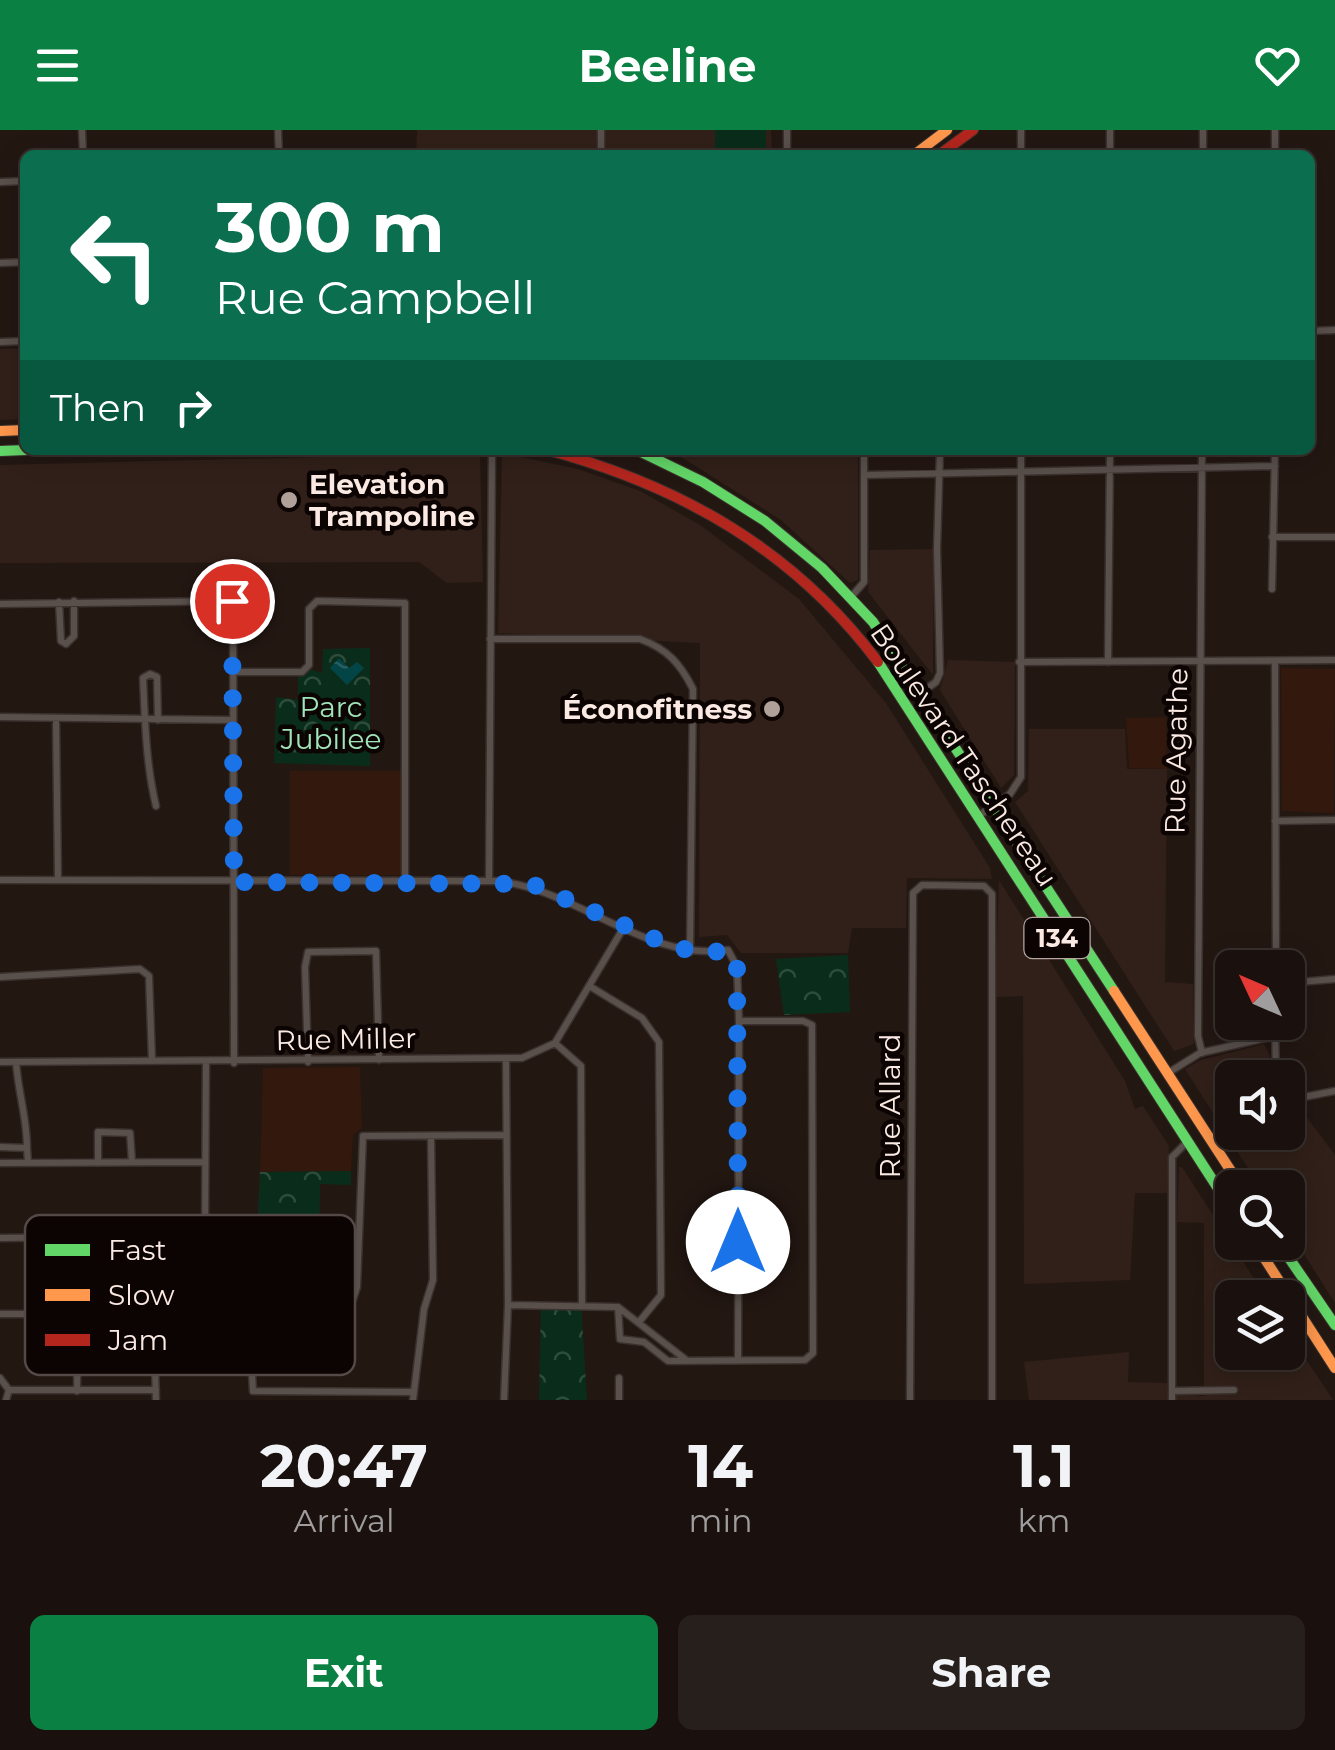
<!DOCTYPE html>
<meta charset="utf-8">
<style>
body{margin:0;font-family:Montserrat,sans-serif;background:#271f1c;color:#f1f3f6;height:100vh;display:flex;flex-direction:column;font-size:38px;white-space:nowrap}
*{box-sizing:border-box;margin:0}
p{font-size:32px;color:#9f9d9e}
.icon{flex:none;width:55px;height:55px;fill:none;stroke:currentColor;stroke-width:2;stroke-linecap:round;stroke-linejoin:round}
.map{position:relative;height:1270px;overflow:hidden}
.panel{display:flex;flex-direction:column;background:#1a110e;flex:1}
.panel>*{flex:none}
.banner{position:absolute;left:20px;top:20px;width:1295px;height:305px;border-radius:15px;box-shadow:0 5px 25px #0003,0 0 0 2px #38312e;background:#0b6e4f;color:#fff;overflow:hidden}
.needle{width:65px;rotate:314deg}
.tools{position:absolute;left:1215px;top:820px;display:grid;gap:20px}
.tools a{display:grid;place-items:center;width:90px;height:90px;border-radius:15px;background:#1a110e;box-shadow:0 5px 25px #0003,0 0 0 2px #38312e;font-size:50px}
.pin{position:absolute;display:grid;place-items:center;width:85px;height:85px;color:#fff;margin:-42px;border:5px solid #fff;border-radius:50%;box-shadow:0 2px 10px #0007}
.me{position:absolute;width:110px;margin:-55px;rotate:0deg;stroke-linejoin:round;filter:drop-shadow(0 0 8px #0008)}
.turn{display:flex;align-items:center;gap:35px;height:210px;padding:0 30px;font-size:45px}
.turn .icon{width:130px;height:130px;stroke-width:2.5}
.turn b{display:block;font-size:70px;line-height:85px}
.then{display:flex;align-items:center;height:95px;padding:0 30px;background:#0003;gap:20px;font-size:38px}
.eta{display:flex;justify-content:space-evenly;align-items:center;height:170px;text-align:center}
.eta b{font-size:60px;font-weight:700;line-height:70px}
.action{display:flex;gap:20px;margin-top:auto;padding:20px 30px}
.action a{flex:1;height:115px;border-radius:15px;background:#0b8043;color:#fff;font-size:40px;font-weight:700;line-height:115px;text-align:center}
.action a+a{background:#271f1c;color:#f1f3f6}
header{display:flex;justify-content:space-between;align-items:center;height:130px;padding:0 30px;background:#0b8043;color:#fff;font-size:45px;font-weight:700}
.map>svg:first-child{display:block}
</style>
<header><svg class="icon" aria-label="menu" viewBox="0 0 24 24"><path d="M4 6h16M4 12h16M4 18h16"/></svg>Beeline<svg class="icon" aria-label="heart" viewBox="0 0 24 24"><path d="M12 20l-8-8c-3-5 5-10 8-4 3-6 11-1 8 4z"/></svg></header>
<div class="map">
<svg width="1335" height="1270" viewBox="0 0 1335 1270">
<defs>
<pattern id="forest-crowns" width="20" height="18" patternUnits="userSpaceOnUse" patternTransform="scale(2.5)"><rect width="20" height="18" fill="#092d1a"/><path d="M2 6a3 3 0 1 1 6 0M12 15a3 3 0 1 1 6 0" fill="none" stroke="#2e4c3b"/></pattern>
<pattern id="water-ripples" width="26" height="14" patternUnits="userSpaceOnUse" patternTransform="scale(2.5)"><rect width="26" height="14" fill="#034446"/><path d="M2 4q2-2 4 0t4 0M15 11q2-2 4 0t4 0" fill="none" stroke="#295f61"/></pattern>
</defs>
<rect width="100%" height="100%" fill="#231712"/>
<!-- commercial -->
<path fill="#312019" d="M417,0H771L772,25H416Z
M25,218V289L0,290V219Z
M670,320H858V450L850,453L781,390Z
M480,323L483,452L447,453L419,432L0,433V335Z
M502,323L578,339L640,361L700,395L799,469L886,573L990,738L992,749L907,748L906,798H852L848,823H741L727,805L699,807L700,513L498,503Z
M934,419L933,521V545L868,462L870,420Z
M948,530L1015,532L1014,645L1001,658L940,560Z
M1029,599H1125L1127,639H1167L1165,852L1193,854L1194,914L1174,921L1015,672L1028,661Z
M999,750L1125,951L1135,979L1143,976L1169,1016L1167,1063H1135L1130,1150L1024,1154L1023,866L995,867Z
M1264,914L1280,947L1232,948V1002H1288V962L1335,1025V1173L1288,1099V1058L1260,1057L1185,939L1201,930Z
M1179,1037H1182L1266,1167L1232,1168V1222H1288V1202L1333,1270H1029L1024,1232L1129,1222L1128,1252L1167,1253L1168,1264L1204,1266V1093L1177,1092Z"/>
<!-- built -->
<path fill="#33180d" d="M1281,538L1335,539L1334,683L1282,681Z
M1166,587L1167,639L1129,638L1126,588Z
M290,641H401V745H290Z
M360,937L362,998L353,1005L351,1041L260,1042L263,938Z"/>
<!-- grass -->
<path fill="#092d1a" d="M715,0H766V25H715Z"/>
<!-- forest -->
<path fill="url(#forest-crowns)" d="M370,518V636L274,633L276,567L298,570V547L306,538L322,543L323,519Z
M848,825L850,882L784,885L776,829Z
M351,1041V1055L320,1054L319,1133L308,1145L255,1144L260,1042Z
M541,1173H581L587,1270H539Z"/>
<!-- water -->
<path fill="url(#water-ripples)" d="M339,528L349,538L357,532L364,538L347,555L330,538Z"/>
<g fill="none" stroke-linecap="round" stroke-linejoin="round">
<!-- street casing -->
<g stroke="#3b312e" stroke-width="9">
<path id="street" d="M82,0L83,25
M278,0L279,25
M787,0V25
M601,25V0
M1021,25V0
M1110,25V0
M1203,25V0
M1275,25V0
M0,52L25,51
M0,133L25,132
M1310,201L1335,200
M0,212L25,211
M1202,320L1198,906L1202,923
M864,345L1275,336
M1272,407H1335
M233,436L234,933
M1272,459L1275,320
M851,467L864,452V320
M59,472L61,511L66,514L74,506V471
M0,474L232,471
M490,509H640C667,519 680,533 693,559L690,822
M1019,532L1335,530
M1108,532L1110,320
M1275,534L1276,838
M233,542H302L309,535V479L317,471L405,473V752
M922,562L936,552L940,543L937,419L940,320
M0,587L233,590
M56,589L58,749
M156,676C146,634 145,592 143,548L150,544L157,547L158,590
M980,685L1010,664L1021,647V320
M1275,691L1335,690
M0,750L498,751C578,760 646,832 728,820L737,837L739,891L738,1230
M489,751L492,320
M0,847L140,839L149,846L152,930
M1288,853L1335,849
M591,857L642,888L659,912L661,1165L639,1192
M1275,892L1276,948
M555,913L581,936L582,1174
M0,932L522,928L555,913L624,797
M16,932C18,962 27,987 27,1018
M308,932L305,837L308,822L376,821L379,930
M1168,943L1200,923L1275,906
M1288,961L1304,967L1335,961
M0,1017L27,1018L28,1033
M0,1033L205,1032
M98,1033V1002L130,1003L132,1032
M151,1106L156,1270
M205,1106L206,932
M0,1108L246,1105
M508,1175L618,1177L685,1229
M618,1177L620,1209L644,1212L668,1231L805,1230L813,1223L812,895L803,891H739
M0,1184H78L77,1261
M154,1189H328L353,1169L357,1157L363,1006L506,1005
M249,1190L253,1261L413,1262
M0,1248L9,1260
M9,1260H156
M1172,1261L1234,1260
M6,1270L9,1260
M413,1270L424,1179L433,1150L431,1007
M504,1270L508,1175L506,930
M619,1270V1248
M910,1270L913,763L922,755L984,756L992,764V1270
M1172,1270V1027L1188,1011"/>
</g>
<!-- fast casing -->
<g stroke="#3b312e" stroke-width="12">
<path id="fast" d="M637,320L703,352L765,391L822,438L873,492L1114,861
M0,321L26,320
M878,532L1232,1080
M1278,1112L1335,1195"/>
</g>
<!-- slow casing -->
<g stroke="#3b312e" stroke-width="12">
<path id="slow" d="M914,25L947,0
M0,301L25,300
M1114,861L1242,1058
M1254,1112L1335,1238"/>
</g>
<!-- jam casing -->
<g stroke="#3b312e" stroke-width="12">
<path id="jam" d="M939,25L973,0
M548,320C681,356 794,420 878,532"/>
</g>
<!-- street -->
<use href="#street" stroke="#59504c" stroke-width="6"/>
<!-- fast -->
<use href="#fast" stroke="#63d668" stroke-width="10"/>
<!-- slow -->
<use href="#slow" stroke="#ff974d" stroke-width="10"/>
<!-- jam -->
<use href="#jam" stroke="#b3261e" stroke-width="10"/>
</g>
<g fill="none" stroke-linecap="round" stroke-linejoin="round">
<!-- route -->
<path stroke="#1a73e8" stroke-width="18" stroke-dasharray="0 32.4" d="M232,471L234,752L532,754L673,817L706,823L728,820L737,838L738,1112"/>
</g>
<!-- markers -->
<g fill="#afa09a" stroke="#0c0402" stroke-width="4">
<circle cx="289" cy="370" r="10"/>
<circle cx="772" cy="579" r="10"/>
</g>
<g text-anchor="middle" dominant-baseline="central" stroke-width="9" stroke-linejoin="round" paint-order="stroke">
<!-- shield labels -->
<rect fill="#0c0402" stroke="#b3a5a0" stroke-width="2.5" x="1024.5" y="788" width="65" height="40" rx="8"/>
<g font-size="25" font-weight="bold" fill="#fbeae3">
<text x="1057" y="808">134</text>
</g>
<!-- poi labels -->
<g font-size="28" font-weight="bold" fill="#fbeae3" stroke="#0c0402" text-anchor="start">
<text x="309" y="354">Elevation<tspan x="309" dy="32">Trampoline</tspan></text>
<text x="752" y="579" text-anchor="end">Éconofitness</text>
</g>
<!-- park labels -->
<g font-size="28" fill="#a0e5b9" stroke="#0c0402">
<text x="331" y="577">Parc<tspan x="331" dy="32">Jubilee</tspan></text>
</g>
<!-- street labels -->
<g font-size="28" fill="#fbeae3" stroke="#0c0402">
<text transform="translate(1176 621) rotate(-89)">Rue Agathe</text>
<text transform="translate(964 625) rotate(56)">Boulevard Taschereau</text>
<text transform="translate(346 909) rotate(-1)">Rue Miller</text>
<text transform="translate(890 976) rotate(-90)">Rue Allard</text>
</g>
</g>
<!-- legend -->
<rect x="25" y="1085" width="330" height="160" rx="15" fill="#0c0402" stroke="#544946" stroke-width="2.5"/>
<rect x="45" y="1114" width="45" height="12" fill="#63d668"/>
<rect x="45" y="1159" width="45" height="12" fill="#ff974d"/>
<rect x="45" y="1204" width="45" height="12" fill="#b3261e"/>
<g font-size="28" fill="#fbeae3">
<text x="108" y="1130">Fast</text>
<text x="108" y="1175">Slow</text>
<text x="108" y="1220">Jam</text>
</g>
</svg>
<div class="tools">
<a><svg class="needle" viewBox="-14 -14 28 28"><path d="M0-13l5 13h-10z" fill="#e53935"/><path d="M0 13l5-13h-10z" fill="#9f9d9e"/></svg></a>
<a><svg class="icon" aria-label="sound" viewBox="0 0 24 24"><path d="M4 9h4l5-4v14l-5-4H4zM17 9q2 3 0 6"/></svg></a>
<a><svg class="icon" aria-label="search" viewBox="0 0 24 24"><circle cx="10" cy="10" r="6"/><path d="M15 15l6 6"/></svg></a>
<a><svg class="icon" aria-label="layers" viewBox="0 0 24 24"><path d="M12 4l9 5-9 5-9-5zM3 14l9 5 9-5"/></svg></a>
</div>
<div class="pin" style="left:232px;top:471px;background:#d93025"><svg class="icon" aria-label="arrive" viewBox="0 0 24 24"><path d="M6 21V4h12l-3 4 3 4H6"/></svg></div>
<svg class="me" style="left:738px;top:1112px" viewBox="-20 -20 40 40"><circle r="19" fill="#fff"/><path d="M0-13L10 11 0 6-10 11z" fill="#1a73e8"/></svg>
<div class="banner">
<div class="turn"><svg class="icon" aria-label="left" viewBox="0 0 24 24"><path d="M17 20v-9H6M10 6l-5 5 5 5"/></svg><div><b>300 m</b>Rue Campbell</div></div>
<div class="then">Then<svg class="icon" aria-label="right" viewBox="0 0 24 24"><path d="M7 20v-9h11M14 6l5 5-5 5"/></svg></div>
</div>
</div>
<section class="panel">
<div class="eta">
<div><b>20:47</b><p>Arrival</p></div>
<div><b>14</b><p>min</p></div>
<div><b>1.1</b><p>km</p></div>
</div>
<div class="action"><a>Exit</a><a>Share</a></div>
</section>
